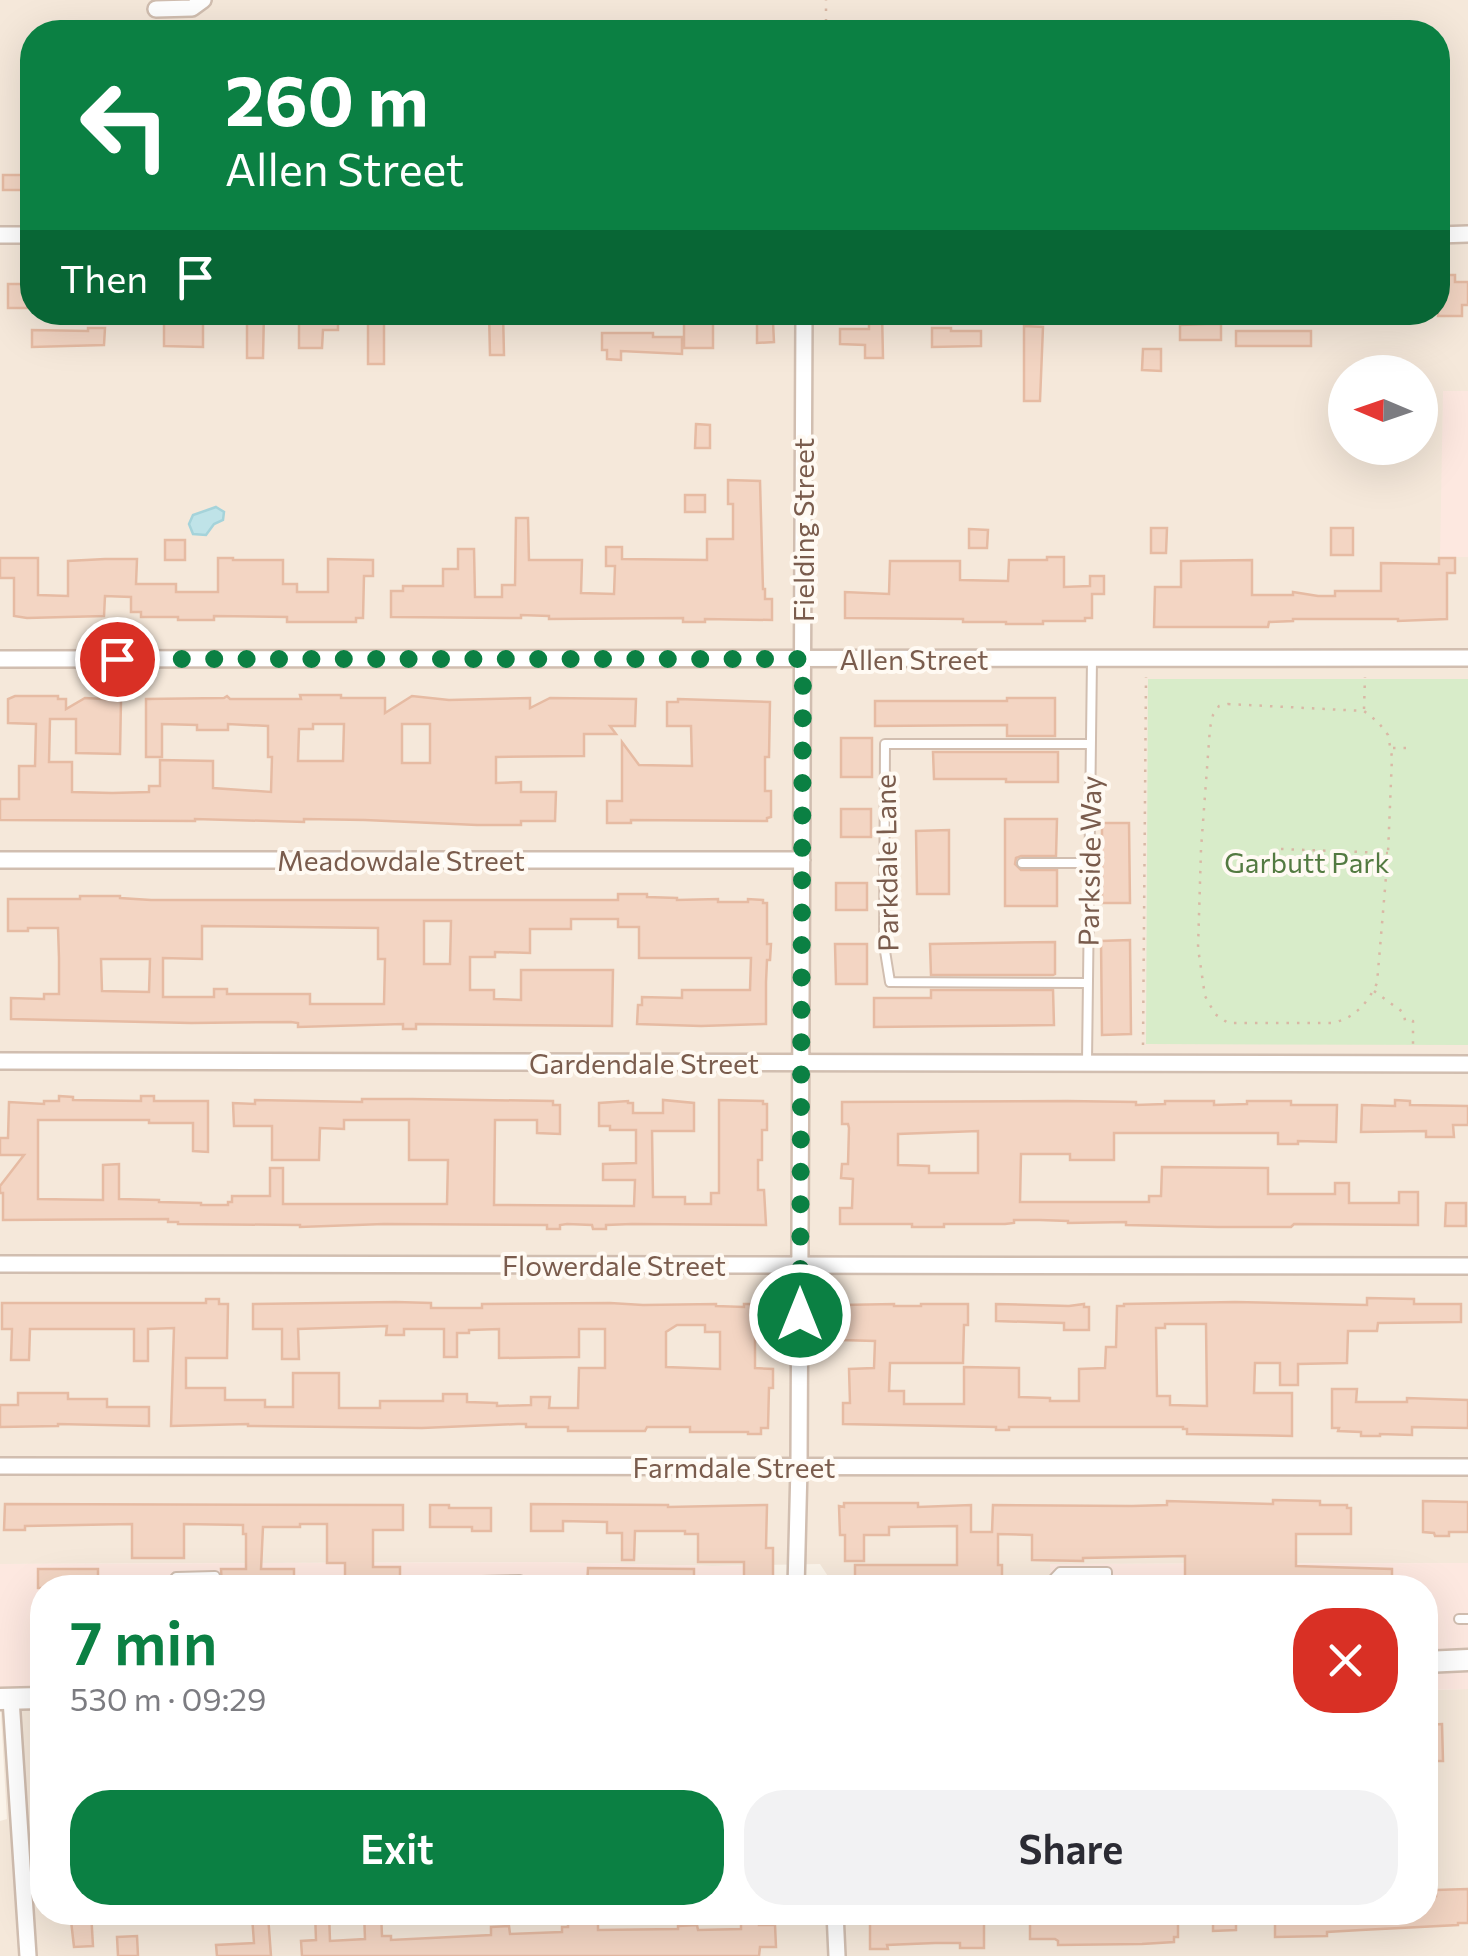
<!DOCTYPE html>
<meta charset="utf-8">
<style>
body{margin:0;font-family:Commissioner,sans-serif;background:#f2f2f3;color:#2b2b33;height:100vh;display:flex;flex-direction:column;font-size:38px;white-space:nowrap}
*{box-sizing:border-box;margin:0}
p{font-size:32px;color:#7c7c81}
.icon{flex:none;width:55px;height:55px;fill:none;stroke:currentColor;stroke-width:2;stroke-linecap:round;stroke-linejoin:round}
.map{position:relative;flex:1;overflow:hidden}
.side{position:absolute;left:30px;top:1575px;width:1408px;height:350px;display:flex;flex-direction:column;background:#fff;border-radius:40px;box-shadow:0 10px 40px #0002}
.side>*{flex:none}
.guide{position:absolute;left:20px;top:20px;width:1430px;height:305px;border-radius:40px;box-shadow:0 10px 40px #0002;background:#0b8043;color:#fff;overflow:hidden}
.needle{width:65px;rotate:272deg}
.buttons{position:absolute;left:1328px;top:355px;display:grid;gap:20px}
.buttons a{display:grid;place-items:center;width:110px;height:110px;border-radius:50%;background:#fff;box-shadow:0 10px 40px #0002;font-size:50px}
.pin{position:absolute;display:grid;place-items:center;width:85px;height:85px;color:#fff;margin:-42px;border:5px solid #fff;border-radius:50%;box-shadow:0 2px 10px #0007}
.me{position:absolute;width:110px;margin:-55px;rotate:0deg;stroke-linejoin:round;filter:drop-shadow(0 0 8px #0008)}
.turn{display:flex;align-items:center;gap:35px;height:210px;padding:0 40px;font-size:45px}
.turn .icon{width:130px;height:130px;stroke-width:2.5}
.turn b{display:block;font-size:70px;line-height:85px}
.then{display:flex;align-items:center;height:95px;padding:0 40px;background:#0003;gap:20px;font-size:38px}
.round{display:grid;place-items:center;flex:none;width:105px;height:105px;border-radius:40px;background:#f2f2f3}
.summary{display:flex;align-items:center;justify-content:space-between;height:170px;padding:0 40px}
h1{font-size:60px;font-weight:600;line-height:75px;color:#0b8043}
.cta{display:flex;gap:20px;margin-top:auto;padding:20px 40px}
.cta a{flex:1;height:115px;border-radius:40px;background:#0b8043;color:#fff;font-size:40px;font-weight:600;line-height:115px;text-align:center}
.cta a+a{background:#f2f2f3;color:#2b2b33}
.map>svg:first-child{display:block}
</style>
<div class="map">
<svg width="1468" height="1956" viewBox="0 0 1468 1956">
<rect width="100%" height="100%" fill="#fdf6ec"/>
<!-- residential -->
<path fill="#f5e8da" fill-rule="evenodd" d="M0,0H1468V391H1444L1441,557H1468V1563L1051,1564V1588L835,1587L820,1564L713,1566L547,1562L0,1564ZM32,32H1438V312H32ZM1345,372H1420V448H1345Z
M1468,1689V1956H0V1821L7,1819L0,1697H42V1912H1425V1690Z"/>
<!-- commercial -->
<path fill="#fde8e0" d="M1443,391H1468V557H1440Z
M547,1562L713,1566L774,1565V1587L42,1588V1697H0V1564Z
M1468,1563V1689L1425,1690V1588L1051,1587L1050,1564Z"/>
<!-- green -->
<path fill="#d8ecc9" d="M1148,679H1468V1045L1146,1044Z"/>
<!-- water -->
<path fill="#bfe3e8" stroke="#a5d3da" stroke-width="2.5" d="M216,507L224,512L223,520L214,524L206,535L193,534L189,524L193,515Z"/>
<!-- building -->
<path fill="#f3d5c3" stroke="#e6bba3" stroke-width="2.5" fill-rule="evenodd" d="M3,175H25L24,190H3Z
M1438,275H1455V282H1468V305H1462V316H1438Z
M8,284H28V308H8Z
M164,312H203V347L164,346Z
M247,312H264L263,358H247Z
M299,312H338V330H323L322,348H299Z
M368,312H384V364H368Z
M489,312H503L504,355H490Z
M684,312H713V348H684Z
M869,312H882L883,358H865V345L840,344V329H869Z
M757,322H773L774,342L757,343Z
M1206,324H1221V340H1180V325Z
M1024,326L1043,327L1040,401H1024Z
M88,328H105L104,345L32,347V330L88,331Z
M932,328H951V331H981V346L932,347Z
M1236,331H1311V346H1236Z
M602,333H653V337H682V354L621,351V360L607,359V350H602Z
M1143,349H1161V371L1142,370Z
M696,424L710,425V448H695Z
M728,480L760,481L763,589H765V599H772V620L705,619V622H683V618L549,619V616L521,615V618L391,617V591H403V586H443V569H458V549H474L475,597H502V585H515L516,518H528L529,560H582L581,593L614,594L615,566H606V547H622V559L707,560V539H733V504H728Z
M685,495H705V512H685Z
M1151,528H1167L1166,553H1151Z
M1331,528H1353V555H1331Z
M969,529L988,530L987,548H969Z
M165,540H185V560H165Z
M1047,557H1064V587L1090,586V576H1104V594H1092V618H1085V621H1043V624H1006V622H963V619L845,618V592L889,594L890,561H960V580L1008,581L1009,560H1047Z
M0,558H38V595L68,596V561L105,559H137L136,584H176V592H218V558H233V560H283V584H297V592H328V559L373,560V576H364L363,618H356V622H287V617L214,616V620H178V617H141V612H131V597L105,596L104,616L27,618L14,616V578H0Z
M1439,558H1455V573H1447V619L1398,621V619H1293V621L1269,622L1268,627H1154L1155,587H1181V561L1252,560V595H1293V592L1318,596H1335V591H1381V563L1439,564Z
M300,695H341V698H385V713L412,696L449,700L530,698V708L550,698L636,699L635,726H610L616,734H584V756L496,757V783L521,782V792H556L555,821H521V825H477L365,820L304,819V822L195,819V821L0,820V799H19V766H35L36,724L8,723V699L15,696H58V699H66V709L85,698L121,700L120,754L76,753V719H50L49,762H72V792L112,793L149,792V786H160V760L213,761V788L271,792L272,757H268V726L228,724V730H197V725L162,724V757H146V699L224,698L227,696L230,699H301ZM313,724H344L343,761H298L299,729H313ZM402,724H430V763H402Z
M1007,698H1055V736H1007V725L875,726V701H1007Z
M678,699L770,702L769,757H765V791H771V817L767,818V821L631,820V823H607V801H622V742L639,765L692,766L691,726H667V702H678Z
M841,738H872V777H841Z
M933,752H1058V782H1006V779H934Z
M841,809H871V837H841Z
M1005,819H1057L1056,856H1021L1016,858L1015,864L1021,870H1057V906H1005Z
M1102,823H1129L1130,903H1102Z
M949,830V894H917L916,831Z
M836,883H867V910H836Z
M618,894H647V897L677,898V900L718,899V902H748V899L763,900V903H767V944H771L770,960H767L766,982V1024L701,1026L637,1024L638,1005H642V997L682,998V990H750L751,958H639V927H618V919H571V929H530V953L495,952V957H470V990H494V999L521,1000V970H613L612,1026L416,1024V1029H403V1024L298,1027V1023L291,1022L191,1023L11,1019V998L44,999V994H59V958L58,928H28V931H8V899H80V896H120V898L151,900H618ZM424,921H451L450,964H424ZM202,926L378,928V959H385L384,1004H310V994H227V989H214V997H163V958L202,959ZM101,959H150L149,992L102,991Z
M1130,940L1131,1034L1102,1035L1101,941Z
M1055,942V974L1053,975H931L930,944Z
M835,944H867V984H836Z
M931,990H1053L1054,1025L874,1027V998H931Z
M59,1096L73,1097V1100L141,1101V1096H154V1101H208V1152L193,1151V1123H149V1120H38V1199L103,1200V1165L119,1164V1199L159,1200V1202L201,1203V1205H228V1202H232V1196H270V1168H283V1204H447L448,1160H409V1120H344V1129L320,1128L319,1160H272V1126H234L233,1103L255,1104V1100L362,1102V1099H412L553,1101V1105H560V1134L537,1133V1120H495L494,1205L634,1206L635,1180H603V1164L636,1163V1130H610V1126H599V1103L628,1101V1103H633V1113H663V1100L694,1103V1131H652L653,1197H685V1204H711V1193H719V1100L763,1101V1104H767V1130H762V1160H758V1190H764L766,1225L632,1224L606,1225V1229H593L592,1225L567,1224L560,1225V1229H547V1225L384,1224L300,1227V1225L178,1224V1222H168V1219L3,1220V1193H0V1186L24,1155H0V1138H8L9,1102L44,1104V1101H59Z
M1395,1100L1410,1101V1105L1468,1106V1125H1453L1454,1137H1426V1131L1361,1132L1362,1105L1395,1106Z
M1067,1101L1136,1102V1105L1165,1104V1101H1214V1105L1247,1104V1101H1291V1105H1337L1336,1142L1298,1141V1144H1278V1133H1114V1160H1070V1154H1021L1020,1202H1149V1196H1161L1162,1167L1268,1168V1194H1335V1183H1349V1203H1399V1192H1418V1225L1294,1224L1291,1227H1218L1126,1225V1222L1068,1223V1221L1040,1220H1014V1223L1005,1224H944V1227H912V1224H840V1208H852L853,1179L841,1178L842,1164H848L849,1128L848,1124H842V1102ZM978,1131V1173H929V1166L898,1165V1134Z
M1446,1203H1466V1226H1445Z
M1367,1298L1414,1299V1304H1461V1322L1378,1323L1377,1331H1348L1347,1363L1298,1364V1385H1280V1363H1255L1254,1393H1292V1436L1187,1434V1429H1183V1427H1009V1430H996V1427L843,1424V1403H850L849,1369L874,1368L875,1341L841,1340L842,1305L894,1304V1306H921V1304H968V1325H964L963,1363H890L889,1391H904V1404H964V1367L1019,1368V1397L1050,1398V1401H1079V1369L1105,1368L1106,1347H1116L1117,1306H1124V1304L1235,1302L1367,1305ZM1165,1324H1206L1207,1406L1170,1405V1396H1157L1156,1328H1165Z
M206,1299H219V1304H228L227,1358H186V1388H225V1400H265V1407H293V1373H339V1408H380V1401H443V1394H467V1402L497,1403V1406L531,1405V1397H550L549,1408H578L579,1368H605V1329H579V1357L499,1358V1329L469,1330V1333H457V1357H444V1329H404V1335H386L387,1326L298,1329L299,1359H282V1329H253V1304L396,1302L431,1303V1308H482V1304L610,1303L643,1305L716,1304V1306L744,1307V1304H765L764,1330H755V1368L773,1369V1388H769L768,1428H761V1434H748V1432H690V1427H647L645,1431H568V1427H526V1424H518L422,1428L248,1426V1424L171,1426L174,1328L148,1329V1361H134V1329H30L29,1360H11L12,1329H2V1303H206ZM677,1325H705V1332H720V1369L666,1367V1332Z
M996,1304L1069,1306L1084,1304V1307H1089V1330H1064V1323L996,1321Z
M1332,1389H1357L1356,1402H1407V1398L1468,1400V1428L1412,1427V1435L1380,1434V1436H1361V1432L1338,1431L1339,1428H1332Z
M18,1393H68V1399H107V1407H149V1426L58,1424V1426L0,1427V1405H18Z
M1273,1500L1320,1501V1505H1347V1508H1351V1534H1296V1566L1392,1569V1588H1185V1556L1083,1558V1561L1032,1560V1535L998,1534V1565H1002V1579H855V1565H957V1526L889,1527V1535H864V1561H845V1535H840L839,1506L844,1507V1503H918V1507L971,1505V1532H992L993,1505L1132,1506L1167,1505V1501L1273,1504Z
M1423,1501L1468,1502V1532H1449V1536H1435L1434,1533L1423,1532Z
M5,1504L403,1505V1530H373V1567H400V1588H345V1563H327V1524H300V1527H263L261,1569H294V1588H222L221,1569H246V1534H243V1525L184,1524V1558H132V1524L25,1526V1530H4Z
M531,1504L668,1505V1507L767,1505L766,1548H773V1581H759V1588H744V1562H698V1534H685V1531H635L634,1560H622V1533H607V1522L563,1521V1531H531Z
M430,1505H449V1508H491V1531H472V1527H430Z
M588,1568L694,1569V1588H587Z
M38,1569H98V1588H38Z
M1442,1724L1443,1761H1425V1725Z
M1468,1889V1923H1458V1925L1361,1930L1327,1932V1936L1275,1937V1912H1425V1897L1436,1896V1890Z
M70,1912H91L93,1946L74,1947Z
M315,1912H329L330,1941L365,1939L364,1912H381L382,1936H391V1940L491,1935V1927L509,1926L510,1934L562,1932V1927H568V1912H598V1930L678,1929V1926L697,1925L698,1930L741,1929V1920H759V1925H775L776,1947H760L759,1956H302L301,1941L316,1940Z
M1030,1912H1048L1049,1919L1086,1918V1912L1178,1913V1937H1174V1942L1142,1944L1058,1945V1941L1055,1939H1030Z
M1213,1912H1236V1930L1213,1931Z
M268,1915L271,1956H217L216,1945L254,1943L252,1916Z
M984,1917V1948H960V1943H935L887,1945L888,1949H870V1921Z
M137,1936L138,1956H118L117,1937Z"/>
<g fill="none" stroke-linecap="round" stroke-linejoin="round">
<!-- service casing -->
<g stroke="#d1beb0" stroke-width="12">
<path id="service" d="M1022,863H1089
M1088,983L890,982L884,945L885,744H1090
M1087,1062L1092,659
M481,1581L520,1580V1588
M798,1581H836L847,1588
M407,1584H423L427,1588
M167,1588L176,1577L215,1576V1588
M1045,1588L1060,1572H1107V1588
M1459,1619H1468"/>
</g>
<!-- minor casing -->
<g stroke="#d1beb0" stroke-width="20">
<path id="minor" d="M156,9L192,8L203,0
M0,235H32
M1438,235L1468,234
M0,659L1468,658
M0,860H802
M0,1061L1468,1064
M0,1264L1468,1266
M0,1466L1468,1467
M796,1588L799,1467L804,312
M11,1699L28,1956
M835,1912L837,1956"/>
</g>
<!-- tertiary casing -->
<g stroke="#d1beb0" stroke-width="25">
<path id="tertiary" d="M1425,1662L1468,1660
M0,1699L42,1698"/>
</g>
<!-- path -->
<path stroke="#d9b8a5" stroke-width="2.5" stroke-dasharray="2.5 8" stroke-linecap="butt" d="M826,32V0
M1228,704L1364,711L1378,722L1388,735L1392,757L1388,853L1377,983C1367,1004 1355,1018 1332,1023H1228L1215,1014L1205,996L1198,948L1201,849L1210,728L1213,715L1219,706Z
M1364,709L1365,677
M1393,748H1411
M1281,849L1388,853
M1374,991L1404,1013L1405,1021H1413V1045
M1143,1045L1146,677"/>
<!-- service -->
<use href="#service" stroke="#fff" stroke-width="8"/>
<!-- minor -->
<use href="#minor" stroke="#fff" stroke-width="15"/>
<!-- tertiary -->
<use href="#tertiary" stroke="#fff" stroke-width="20"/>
</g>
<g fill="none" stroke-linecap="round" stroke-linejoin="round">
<!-- route -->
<path stroke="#0b8043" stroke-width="18" stroke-dasharray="0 32.4" d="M117,659H803L800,1315"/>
</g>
<g text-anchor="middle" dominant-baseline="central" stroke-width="8" stroke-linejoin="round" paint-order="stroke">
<!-- street labels -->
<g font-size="28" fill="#7a5c4d" stroke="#fffaf3">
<text transform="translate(803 530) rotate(-90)">Fielding Street</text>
<text x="914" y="659">Allen Street</text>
<text x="401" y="860">Meadowdale Street</text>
<text transform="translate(1089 861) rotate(-89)">Parkside Way</text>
<text transform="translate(886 863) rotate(-91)">Parkdale Lane</text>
<text x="644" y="1063">Gardendale Street</text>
<text x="614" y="1265">Flowerdale Street</text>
<text x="734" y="1467">Farmdale Street</text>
</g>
<!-- park labels -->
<g font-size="28" fill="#537a41" stroke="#fffaf3">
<text x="1307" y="862">Garbutt Park</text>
</g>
</g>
</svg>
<div class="buttons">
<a><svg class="needle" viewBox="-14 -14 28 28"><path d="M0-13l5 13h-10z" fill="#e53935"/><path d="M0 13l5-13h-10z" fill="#7c7c81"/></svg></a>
</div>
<div class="pin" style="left:117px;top:659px;background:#d93025"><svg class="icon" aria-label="arrive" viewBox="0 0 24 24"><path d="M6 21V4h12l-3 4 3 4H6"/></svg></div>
<svg class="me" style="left:800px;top:1315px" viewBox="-20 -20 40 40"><circle r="17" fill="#0b8043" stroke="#fff" stroke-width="3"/><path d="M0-11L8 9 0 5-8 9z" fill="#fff"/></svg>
<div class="guide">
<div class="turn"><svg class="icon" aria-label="left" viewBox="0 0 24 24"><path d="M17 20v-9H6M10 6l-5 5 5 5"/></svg><div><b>260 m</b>Allen Street</div></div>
<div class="then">Then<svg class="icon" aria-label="arrive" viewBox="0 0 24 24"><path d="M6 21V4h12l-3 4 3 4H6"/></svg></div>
</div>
<section class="side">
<div class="summary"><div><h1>7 min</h1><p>530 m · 09:29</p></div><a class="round" style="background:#d93025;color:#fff"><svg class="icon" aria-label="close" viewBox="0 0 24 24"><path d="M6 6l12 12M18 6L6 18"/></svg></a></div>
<div class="cta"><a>Exit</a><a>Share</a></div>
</section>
</div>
